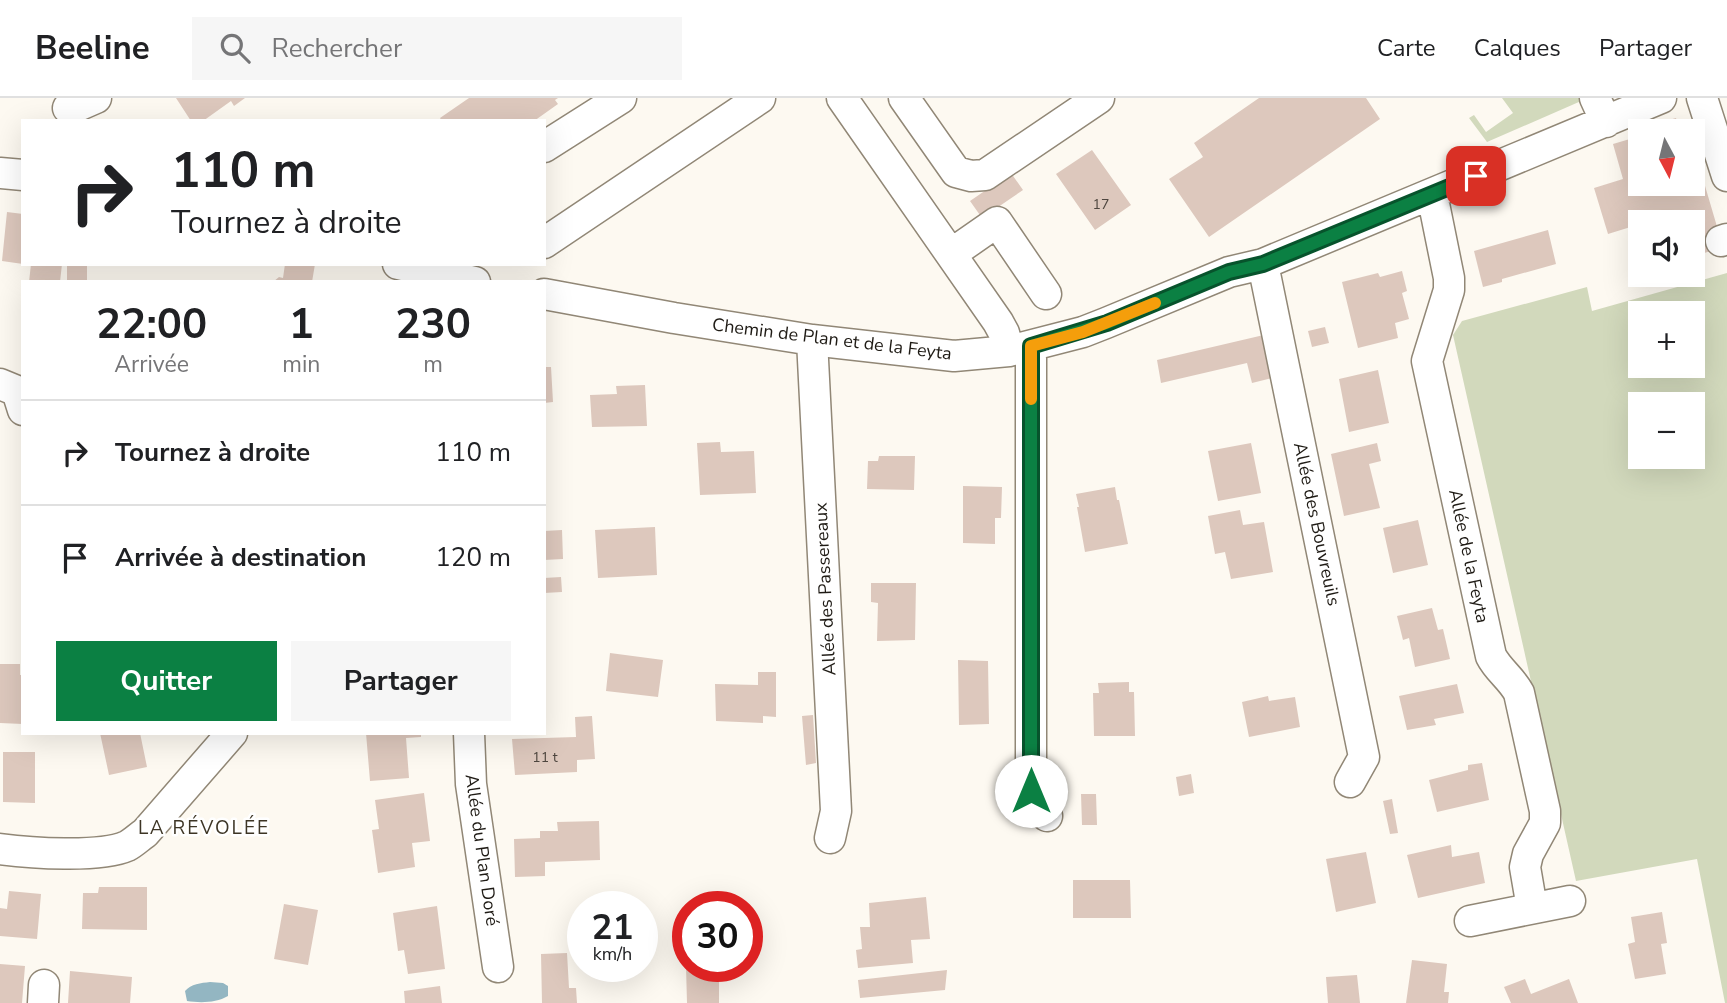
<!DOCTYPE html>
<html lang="fr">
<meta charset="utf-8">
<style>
body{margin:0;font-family:"Nunito Sans",sans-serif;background:#f6f6f6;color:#202124;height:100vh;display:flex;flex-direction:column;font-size:26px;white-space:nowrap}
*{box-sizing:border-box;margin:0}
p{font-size:23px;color:#757577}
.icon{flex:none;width:38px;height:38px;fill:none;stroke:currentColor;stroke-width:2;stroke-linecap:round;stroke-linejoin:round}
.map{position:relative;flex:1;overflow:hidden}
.side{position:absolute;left:21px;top:182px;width:525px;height:455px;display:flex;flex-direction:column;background:#fff;border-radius:0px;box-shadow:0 7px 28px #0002}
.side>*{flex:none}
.guide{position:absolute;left:21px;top:21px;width:525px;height:147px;border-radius:0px;box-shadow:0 7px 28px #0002;background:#fff;color:#202124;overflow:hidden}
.needle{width:46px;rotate:173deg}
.buttons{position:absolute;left:1628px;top:21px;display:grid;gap:14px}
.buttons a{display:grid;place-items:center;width:77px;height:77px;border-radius:0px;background:#fff;box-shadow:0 7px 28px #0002;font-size:35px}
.speed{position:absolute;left:567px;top:793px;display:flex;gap:14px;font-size:35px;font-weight:700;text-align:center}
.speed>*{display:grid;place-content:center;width:91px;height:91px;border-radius:50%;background:#fff;box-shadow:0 7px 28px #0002;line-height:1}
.speed small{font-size:18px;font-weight:400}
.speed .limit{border:10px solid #d22;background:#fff;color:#111}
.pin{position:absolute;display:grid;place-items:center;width:60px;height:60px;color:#fff;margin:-30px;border-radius:14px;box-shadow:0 4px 10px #0006}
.me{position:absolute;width:77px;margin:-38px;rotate:0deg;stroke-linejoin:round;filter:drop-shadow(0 0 5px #0008)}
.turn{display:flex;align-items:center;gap:24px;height:147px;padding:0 35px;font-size:32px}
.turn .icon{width:91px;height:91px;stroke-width:2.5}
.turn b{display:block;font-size:49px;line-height:60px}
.eta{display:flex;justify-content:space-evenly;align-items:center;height:119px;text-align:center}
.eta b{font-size:42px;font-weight:700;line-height:49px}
.primary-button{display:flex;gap:14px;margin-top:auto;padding:14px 35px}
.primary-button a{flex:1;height:80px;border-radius:0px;background:#0b8043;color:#fff;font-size:28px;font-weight:700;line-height:80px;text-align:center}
.primary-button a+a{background:#f6f6f6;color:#202124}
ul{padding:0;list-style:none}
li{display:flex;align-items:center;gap:21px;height:105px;padding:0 35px;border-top:2px solid #e0e0e0}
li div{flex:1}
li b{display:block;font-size:26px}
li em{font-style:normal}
header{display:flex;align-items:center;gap:42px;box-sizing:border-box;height:98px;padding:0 35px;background:#fff;border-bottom:2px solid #e0e0e0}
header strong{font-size:33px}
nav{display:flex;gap:38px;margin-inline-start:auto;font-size:24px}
.search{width:490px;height:63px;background:#f6f6f6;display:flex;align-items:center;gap:18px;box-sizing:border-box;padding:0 24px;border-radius:0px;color:#757577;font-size:26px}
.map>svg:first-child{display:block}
</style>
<header>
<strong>Beeline</strong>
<div class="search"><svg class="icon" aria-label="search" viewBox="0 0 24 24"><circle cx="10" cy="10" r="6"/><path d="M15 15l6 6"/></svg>Rechercher</div>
<nav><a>Carte</a><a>Calques</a><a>Partager</a></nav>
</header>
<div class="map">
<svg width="1727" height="905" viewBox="0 0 1727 905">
<rect width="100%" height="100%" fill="#fdf9f1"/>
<!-- green -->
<path fill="#d2d9bc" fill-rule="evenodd" d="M1502,0H1588L1487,44L1469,20L1474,17L1486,34L1513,15Z
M1727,175V905H1725L1697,761L1576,783L1453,237L1462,223L1587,189L1592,213ZM1640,215H1692V268H1640ZM1640,306H1692V359H1640Z"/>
<!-- water -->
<path fill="#93b6c2" d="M210,884L223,885L228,888V898C216,905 200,905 187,903L185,893C191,886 201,885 210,884Z"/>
<!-- building -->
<path fill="#ddc8bd" d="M176,0H245L234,8L231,3L203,23H191Z
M469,0H558L555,2L558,6L534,23H442L440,20Z
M1259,0H1366L1380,21L1209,139L1169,81L1203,59L1194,45Z
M1676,20L1680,33H1661L1659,25Z
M1640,38V86H1692L1693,77L1695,84L1703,81L1723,149L1692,159V124H1640V135L1637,127L1608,136L1594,90L1623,81L1613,46Z
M1092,52L1131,107L1095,132L1056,76Z
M1011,75L1023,92L982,120L970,103Z
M7,114L23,116V166L2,163Z
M1548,132L1556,166L1502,181V184L1483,189L1474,153Z
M31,166H62L60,184H29Z
M67,166H87V184H67Z
M285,166H315L312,184H273L279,179L283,180Z
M1402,173L1407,193L1402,195L1409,221L1395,225L1398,240L1358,250L1342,184L1378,175L1380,179Z
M1325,229L1329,245L1312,249L1308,233Z
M1268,236L1276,279L1252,285L1247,265L1161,285L1157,262Z
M544,269H551L553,304L544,305Z
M1378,272L1389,325L1349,334L1339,281Z
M645,287L647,328L592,329L590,297L617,296L616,288Z
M720,344L721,354L754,353L756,395L700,397L697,345Z
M1251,345L1261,395L1218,403L1208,353Z
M1377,345L1381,363L1369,366L1380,410L1344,418L1331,356Z
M879,358H915L914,392L867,391L868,363H878Z
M963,388L1002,389L1001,420H995V446L963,445Z
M1115,389L1117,402H1119L1128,446L1085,454L1077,409H1079L1076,396Z
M1240,412L1243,427L1264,424L1273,474L1231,481L1225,454L1215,456L1208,418Z
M1418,422L1428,467L1393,475L1383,430Z
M655,429L657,477L598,480L595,432Z
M562,432L563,461L544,462V433Z
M561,479L562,494L544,495V480Z
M871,485H916L915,542L877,543L878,505L871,504Z
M1432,510L1438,532L1443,531L1450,561L1415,569L1409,540L1403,542L1397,518Z
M610,555L663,562L658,599L606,593Z
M958,562L988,563L989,626L959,627Z
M0,566H20V577H23V626L0,625Z
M758,574H776V619L763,618V625L716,623L715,586L758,587Z
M1129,584V594H1134L1135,638H1094L1093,595H1099L1098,585Z
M1457,586L1464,615L1434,621L1436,627L1407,632L1399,598Z
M1268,598L1269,603L1295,599L1300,629L1249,639L1242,604Z
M813,617L816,665L806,667L802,618Z
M592,618L595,661L577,662V674L515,677L512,641L576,639L575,619Z
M100,635H140L147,669L109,677Z
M366,635H421V639L406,640L409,680L370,683Z
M3,654H35V705L3,704Z
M1482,665L1489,702L1437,714L1429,682L1468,672V667Z
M1191,676L1194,695L1179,698L1176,679Z
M424,695L430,743L412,745L415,769L378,775L372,732L379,731L375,702Z
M1081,696H1096L1097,727H1082Z
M1392,701L1398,735L1390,736L1383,703Z
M599,723L600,762L545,764V778L515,779L514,741L540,740V733H558L557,724Z
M1451,747L1452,759L1479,754L1485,785L1418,800L1407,757Z
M1366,754L1376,805L1336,814L1326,761Z
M1073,782H1130L1131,820H1073Z
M99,789H147V832L82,831L83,795H98Z
M9,793L41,796L37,841L0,838V810L7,811Z
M926,799L930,841L911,842L913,865L858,870L856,852L862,851L860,829H870L869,805Z
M284,806L318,812L308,867L274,861Z
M437,808L445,871L408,876L404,852L398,853L393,815Z
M1662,814L1667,845L1661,846L1666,876L1635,881L1628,846L1635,844L1631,819Z
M567,855L569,890H576L577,905H542L541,856Z
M1412,862L1447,866L1444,894H1449L1448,905H1406Z
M0,866L25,868L22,905H0Z
M686,868H712L713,882L719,883V905H687Z
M947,872L945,892L860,900L858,882Z
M70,873L132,879L130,905H68Z
M1357,877L1360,905H1328L1326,879Z
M1525,881L1531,896L1569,881L1578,905H1511L1504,889Z
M440,888L442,905H405L404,893Z"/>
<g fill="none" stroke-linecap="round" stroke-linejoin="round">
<!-- minor casing -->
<g stroke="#918776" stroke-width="33">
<path id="minor" d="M842,0L998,224L1004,235L1009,253
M904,0L956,74L971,78L985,77L1099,0
M1595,0L1606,24
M1702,0L1727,78
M68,10L80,7L96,0
M544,49L621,0
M0,75L23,77
M1432,96L1449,180V192L1427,263L1491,558C1498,572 1512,581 1519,595L1545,713V725L1528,756L1525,769L1532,810
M1721,143L1727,141
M544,145L760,0
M951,156L997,124L1046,196
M398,166L475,184
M1263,166L1364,659L1350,684
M544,196L674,220L812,242L954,258L1009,253L1083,234L1106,225L1229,174L1263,166L1661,0
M812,242L836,713L830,740
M1031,248V693L1047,718
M0,286L17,293L23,312
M469,635L471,686L498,869
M0,751C30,755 100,760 127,748C133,745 139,739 145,735L232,635
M1470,823L1570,803
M43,905L44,887"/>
</g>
<!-- minor -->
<use href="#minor" stroke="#fff" stroke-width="30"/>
</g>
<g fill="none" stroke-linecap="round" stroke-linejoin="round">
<!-- route casing -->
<g stroke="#07532c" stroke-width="18">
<path id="route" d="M1031,693V248L1107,225L1229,174L1263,166L1476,78"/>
</g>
<!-- route -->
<use href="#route" stroke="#0b8043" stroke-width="12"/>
<!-- slow -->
<path stroke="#f59e0b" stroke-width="12" d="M1031,301V248L1083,234L1155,205"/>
</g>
<g text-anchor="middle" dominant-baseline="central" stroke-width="5" stroke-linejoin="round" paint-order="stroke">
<!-- number labels -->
<g font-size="14" fill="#4e463f">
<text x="1101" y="106">17</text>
<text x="545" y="659">11 t</text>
</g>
<!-- street labels -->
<g font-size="18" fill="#1f1b15" stroke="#fff">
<text transform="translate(832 241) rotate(7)">Chemin de Plan et de la Feyta</text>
<text transform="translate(1317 426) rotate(78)">Allée des Bouvreuils</text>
<text transform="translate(1469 458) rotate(78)">Allée de la Feyta</text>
<text transform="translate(825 491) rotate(-93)">Allée des Passereaux</text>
<text transform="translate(482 752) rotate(82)">Allée du Plan Doré</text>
</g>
<!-- neighbourhood labels -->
<g font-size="19" letter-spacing="2" fill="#3d3525" stroke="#fff">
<text x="204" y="730">LA RÉVOLÉE</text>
</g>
</g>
</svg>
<div class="buttons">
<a><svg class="needle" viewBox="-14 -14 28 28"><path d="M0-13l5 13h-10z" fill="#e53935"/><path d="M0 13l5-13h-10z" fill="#757577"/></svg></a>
<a><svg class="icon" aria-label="sound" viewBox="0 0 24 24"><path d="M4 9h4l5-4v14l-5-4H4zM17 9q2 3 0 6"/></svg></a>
<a>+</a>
<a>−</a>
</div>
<div class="speed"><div>21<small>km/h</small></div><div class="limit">30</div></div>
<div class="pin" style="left:1476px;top:78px;background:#d93025"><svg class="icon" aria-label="arrive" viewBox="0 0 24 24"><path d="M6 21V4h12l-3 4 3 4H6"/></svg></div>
<svg class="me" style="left:1031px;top:693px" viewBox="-20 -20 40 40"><circle r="19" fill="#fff"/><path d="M0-13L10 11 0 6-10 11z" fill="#0b8043"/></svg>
<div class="guide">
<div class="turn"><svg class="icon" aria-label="right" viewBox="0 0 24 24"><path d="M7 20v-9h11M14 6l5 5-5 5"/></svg><div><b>110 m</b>Tournez à droite</div></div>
</div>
<section class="side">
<div class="eta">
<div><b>22:00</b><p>Arrivée</p></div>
<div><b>1</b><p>min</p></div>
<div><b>230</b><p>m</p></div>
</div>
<ul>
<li><svg class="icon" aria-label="right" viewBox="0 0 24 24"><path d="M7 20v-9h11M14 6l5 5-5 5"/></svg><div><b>Tournez à droite</b></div><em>110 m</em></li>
<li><svg class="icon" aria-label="arrive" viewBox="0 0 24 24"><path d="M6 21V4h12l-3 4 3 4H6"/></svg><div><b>Arrivée à destination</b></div><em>120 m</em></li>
</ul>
<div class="primary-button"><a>Quitter</a><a>Partager</a></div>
</section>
</div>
